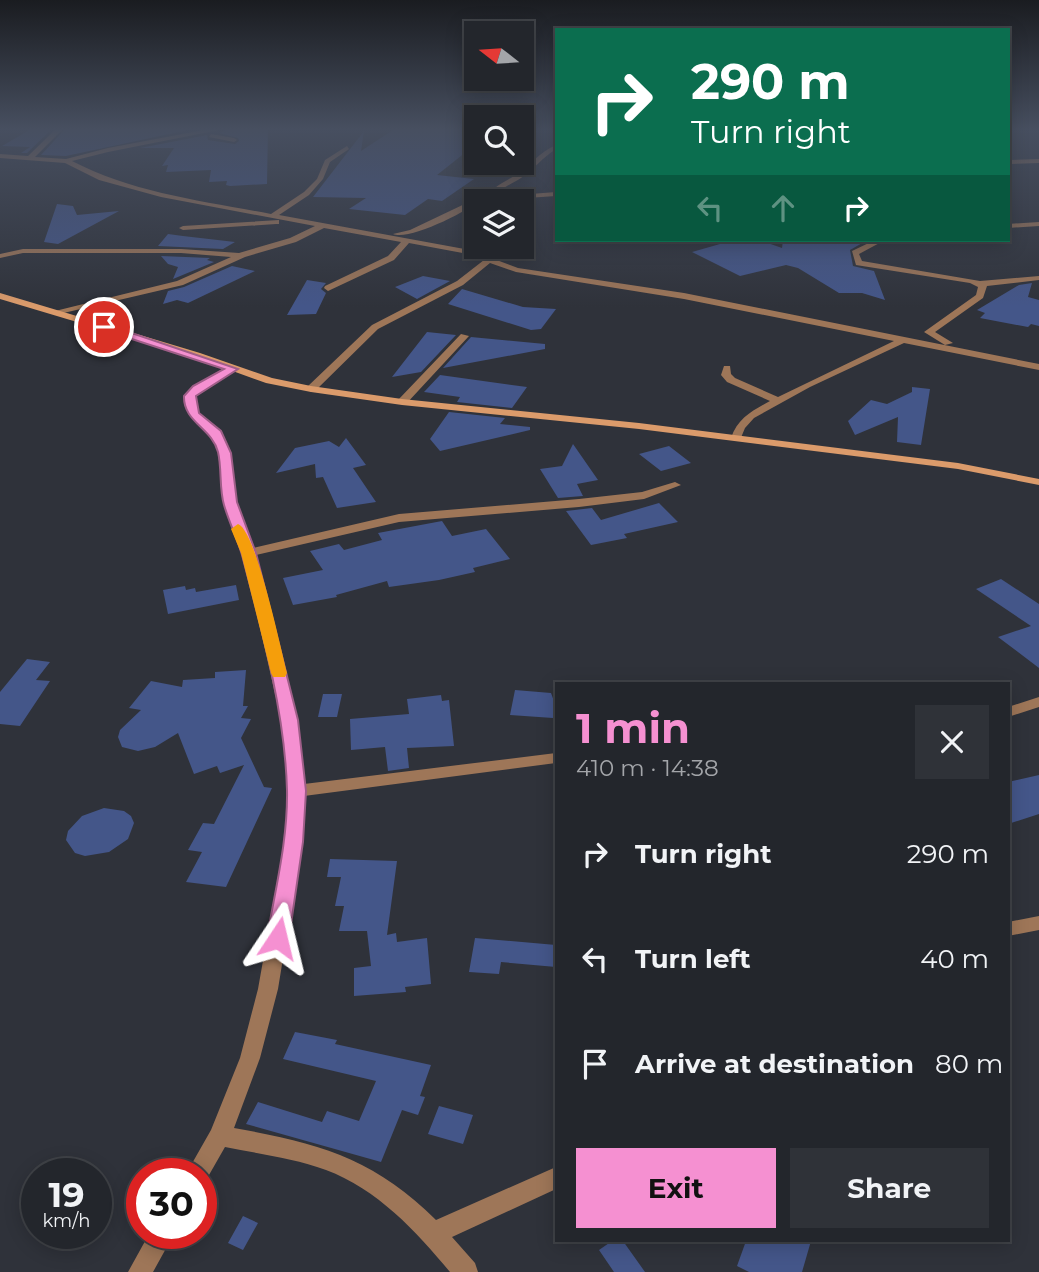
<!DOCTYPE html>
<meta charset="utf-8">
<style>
body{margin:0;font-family:Montserrat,sans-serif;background:#2f3238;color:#f1f3f6;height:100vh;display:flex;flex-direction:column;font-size:26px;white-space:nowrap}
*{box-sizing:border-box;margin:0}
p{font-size:23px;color:#a3a5a9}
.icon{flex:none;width:38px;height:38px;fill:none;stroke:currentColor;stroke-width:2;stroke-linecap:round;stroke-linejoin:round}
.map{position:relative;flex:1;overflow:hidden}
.sheet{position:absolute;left:555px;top:682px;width:455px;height:560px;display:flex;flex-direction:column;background:#23262c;border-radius:0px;box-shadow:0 4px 18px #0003,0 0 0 2px #404348}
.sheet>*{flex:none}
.hud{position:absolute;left:555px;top:28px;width:455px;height:214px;border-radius:0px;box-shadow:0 4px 18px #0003,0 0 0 2px #404348;background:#0b6e4f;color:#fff;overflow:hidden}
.needle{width:46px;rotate:287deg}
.controls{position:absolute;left:464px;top:21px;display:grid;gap:14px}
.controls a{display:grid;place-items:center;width:70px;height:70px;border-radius:0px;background:#23262c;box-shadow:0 4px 18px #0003,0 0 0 2px #404348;font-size:35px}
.speed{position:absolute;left:21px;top:1158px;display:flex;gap:14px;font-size:35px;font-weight:700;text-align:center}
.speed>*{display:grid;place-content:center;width:91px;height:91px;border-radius:50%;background:#23262c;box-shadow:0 4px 18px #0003,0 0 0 2px #404348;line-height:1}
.speed small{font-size:18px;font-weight:400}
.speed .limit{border:10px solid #d22;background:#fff;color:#111}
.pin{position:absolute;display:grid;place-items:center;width:60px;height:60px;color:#fff;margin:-30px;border:4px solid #fff;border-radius:50%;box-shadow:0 2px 7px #0007}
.me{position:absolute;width:77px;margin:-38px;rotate:10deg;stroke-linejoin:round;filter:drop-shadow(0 0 5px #0008)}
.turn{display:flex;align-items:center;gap:24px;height:147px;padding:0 21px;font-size:32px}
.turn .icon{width:91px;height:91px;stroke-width:2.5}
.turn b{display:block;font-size:49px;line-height:60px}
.lanes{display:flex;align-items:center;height:66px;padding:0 21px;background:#0003;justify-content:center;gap:35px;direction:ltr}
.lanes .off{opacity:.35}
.round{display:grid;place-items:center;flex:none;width:74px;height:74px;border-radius:0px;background:#2f3238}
.summary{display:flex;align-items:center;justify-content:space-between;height:119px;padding:0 21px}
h1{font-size:42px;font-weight:700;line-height:52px;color:#f590d1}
.button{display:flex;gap:14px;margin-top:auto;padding:14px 21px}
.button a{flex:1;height:80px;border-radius:0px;background:#f590d1;color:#111;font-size:28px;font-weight:700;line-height:80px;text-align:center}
.button a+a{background:#2f3238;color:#f1f3f6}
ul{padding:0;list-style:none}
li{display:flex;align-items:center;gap:21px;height:105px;padding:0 21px}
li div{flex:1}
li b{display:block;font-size:26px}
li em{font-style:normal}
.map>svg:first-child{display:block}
</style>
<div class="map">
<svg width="1039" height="1272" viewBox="0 0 1039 1272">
<rect width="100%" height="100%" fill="#2f323a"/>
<!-- building -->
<path fill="#445689" d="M33,128H53L27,153H21L30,147L2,146Z
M66,128H197L66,156L41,155Z
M231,128H268L267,184L230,186L226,185L227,181L209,182L211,170L166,172L168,165L162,166L174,148H140L207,135L208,140L235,144L239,141L238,138L219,133Z
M396,128H476V133L469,137L470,141L476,144L437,175L474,179L442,201L428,199L405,215L349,209L366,198L313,197L364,131L361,151Z
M57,204L73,206L77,215L119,211L58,244L44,242Z
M168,234L183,236L235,242L223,249L158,246Z
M734,240H759L782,248L783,240H863L864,242L850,250L853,266L874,271L885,300L862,293H839L798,268L786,265L740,276L692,252Z
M161,256L210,258L207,260L214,262L173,279L178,267L168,264Z
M232,266L255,271L188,303L177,300L163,304L168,291L184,287Z
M423,276L450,281L417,299L395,287Z
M307,280L326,283L321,289L326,293L316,314L287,315Z
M1032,283L1028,297L1039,300V326L1031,324L1028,327L980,318L985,313L977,310L1019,285Z
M462,289L523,307L556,309L541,329L531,330L448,304Z
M427,332L456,335L421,372L392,377Z
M471,337L545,344V349L443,368Z
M440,375L527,387L512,408L457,402L460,397L424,392Z
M912,387L930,389L921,445L897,442L898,417L855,435L848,421L871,400L887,404L912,392Z
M449,412L505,418L500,424L530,427V430L440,451L430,439Z
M346,438L366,465L353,468L376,502L337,508L323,477L316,478L315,464L276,473L295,448L329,441L339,447Z
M573,444L598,480L577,484L583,496L558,498L540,469L562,466Z
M669,446L691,463L661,471L639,454Z
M659,503L678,522L624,534L627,538L591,545L566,511L592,508L601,520Z
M442,521L452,536L486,529L510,559L473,568L475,572L439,580L389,587L387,581L336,595L337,597L293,605L283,578L323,570L310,551L339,544L344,550L382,540L378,533Z
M1001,579L1039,604V668L998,637L1031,626L976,589Z
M236,585L239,600L168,614L163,590L185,586L186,590L195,588L196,592Z
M27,659L50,662L36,680L50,681L20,726L0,724V692Z
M246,670L243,706H248L241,718L251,719L241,738L264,787L272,788L226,887L186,882L202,852L188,850L203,823L214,824L244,765L220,773L217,766L194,774L178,733L155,747L138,751L122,747L118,737L120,730L141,710L129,708L151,681L182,687L183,680L215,678V672Z
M515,690L551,693L555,704L553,718L510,715Z
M323,694H342L337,717H318Z
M441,695L442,701L449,700L454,746L407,748L409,768L388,771L385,747L351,750L350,719L409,714L407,699Z
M1039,775V814L1008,824V782Z
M104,808L124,811L131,816L134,823L128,839L109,852L85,856L75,853L66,840L68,831L82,816Z
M330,859L397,861L387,935L396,933L397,942L427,938L431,984L405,987L406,992L354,996V968L371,966L367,931H339L344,906H335L341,877H327Z
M475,938L556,945V967L501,962L499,974L469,972Z
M295,1032L337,1040L335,1044L431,1065L420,1096L425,1097L418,1115L402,1110L381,1162L246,1124L258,1102L322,1122L327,1111L359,1121L376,1081L283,1059Z
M439,1106L473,1115L463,1144L428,1134Z
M243,1216L258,1223L243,1250L228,1243Z
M612,1241H623L645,1272H614L599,1250Z
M746,1241H811L802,1272H749L737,1266Z"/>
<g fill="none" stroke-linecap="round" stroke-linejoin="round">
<!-- street -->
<path fill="#9e7658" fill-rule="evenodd" d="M57,128H64L35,157L66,159L108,148L214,128H229L108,152L72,161C134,193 203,201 271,214L304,192L317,179L325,160L347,146L349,149L330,162L323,179L309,195L279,215L470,250L518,268L684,293L1039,364V370L904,343L810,387L754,418L745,428L740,440L736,441L731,438C738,418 752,411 770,401L727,382L721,375L724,366H730L731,374L735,378L778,397L894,341L684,299L516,272L490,263L463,285L378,329L315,391L311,392L306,389L307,387L372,325L457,281L484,260L468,254L409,243L394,260L328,291L324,288L325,286L388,256L401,242L324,228L296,242L245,257L183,285L55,315V311L177,281L231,257L181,253H23L0,258V254L23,249H181L239,253L290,238L315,226L161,197L99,180L65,163L0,158V154L28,156Z
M211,134L234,138L237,140L234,142L209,137Z
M476,135V139H472V137Z
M556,145V149C543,157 534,169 521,178C510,185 502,187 494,197L556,192V196L482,201C493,187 499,185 516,175C530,166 539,152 556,145Z
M1039,159V163L1008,164V160Z
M473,200L479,201C468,211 409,241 393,234L410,230Z
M279,220V224H276L183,230L179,228L183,226Z
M1039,222V226L1008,228V224Z
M875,240H885L859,254L862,261L980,281L1039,276V280L987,286L983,298L935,332L953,343L945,345L924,332L976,295L978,287L970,283L856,265L852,251Z
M461,334L469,336L406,404H398V400Z
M230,367L238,369L195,397L199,414L222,433L230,453L236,502L253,548L399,514L579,499L642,492L675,482L681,485L644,499L579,507L399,522L256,555L297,720L304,784L556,753V763L304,796L302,842L278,989L260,1058L234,1128C318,1143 374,1158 436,1220L556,1167V1189L452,1237L475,1263L478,1272H450C416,1231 377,1189 326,1170C293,1158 259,1154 225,1147L205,1182L201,1183V1174H186L211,1130L240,1058L258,989L284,842L288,791L281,720L243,553L224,502L218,453L212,434L189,415L185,396L193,387Z
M1039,697V707L1008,717V707Z
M1039,916V930L1008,936V922Z
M149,1234H174L153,1272H128Z"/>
<!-- secondary -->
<path fill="#db9b6b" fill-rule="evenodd" d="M0,293L200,353L272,378L311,386L402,399L639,423L958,463L1039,479V485L958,469L639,429L402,405L311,392L266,383L194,357L0,299Z"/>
</g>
<!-- sky -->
<linearGradient id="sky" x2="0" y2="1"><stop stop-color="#1a1c20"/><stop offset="0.42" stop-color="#474f60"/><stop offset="1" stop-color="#474f60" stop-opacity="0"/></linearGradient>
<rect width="1039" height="307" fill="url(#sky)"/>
<!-- route -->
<path fill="#f590d1" stroke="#9f5e88" stroke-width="2" d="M101,325H108L238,369L196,396L199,413L221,431L231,453L237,502L256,553L298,720L306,791L303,842L289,938L285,944L278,947L270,944L267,938C275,890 288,840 287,790C285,713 262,630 242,555C237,538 229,522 224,505C219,488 222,469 218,452C212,428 183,422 184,396L193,386L224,369L101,329Z"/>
<!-- slow -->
<path fill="#f59e0b" d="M238,524C256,530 281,650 287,673L285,677H273L271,673L241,553L231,529Z"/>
</svg>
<div class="controls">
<a><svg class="needle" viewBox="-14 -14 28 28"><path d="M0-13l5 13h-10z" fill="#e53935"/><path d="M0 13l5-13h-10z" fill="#a3a5a9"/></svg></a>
<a><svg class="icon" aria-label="search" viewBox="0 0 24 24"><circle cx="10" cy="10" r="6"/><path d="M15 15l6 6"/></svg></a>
<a><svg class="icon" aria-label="layers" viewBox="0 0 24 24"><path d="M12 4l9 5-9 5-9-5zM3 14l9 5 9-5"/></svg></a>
</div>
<div class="speed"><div>19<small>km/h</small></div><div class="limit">30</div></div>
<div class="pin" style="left:104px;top:327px;background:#d93025"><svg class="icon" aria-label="arrive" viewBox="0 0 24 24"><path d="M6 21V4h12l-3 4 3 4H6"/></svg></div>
<svg class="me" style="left:278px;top:938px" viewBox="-20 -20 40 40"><path d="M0-17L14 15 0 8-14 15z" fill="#f590d1" stroke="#fff" stroke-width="4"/></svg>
<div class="hud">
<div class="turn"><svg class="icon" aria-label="right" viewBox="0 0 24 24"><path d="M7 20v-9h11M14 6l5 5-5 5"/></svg><div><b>290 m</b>Turn right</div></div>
<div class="lanes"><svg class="icon off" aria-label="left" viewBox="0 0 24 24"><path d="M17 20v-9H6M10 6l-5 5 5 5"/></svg><svg class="icon off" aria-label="ahead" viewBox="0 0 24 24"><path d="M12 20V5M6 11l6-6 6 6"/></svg><svg class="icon" aria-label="right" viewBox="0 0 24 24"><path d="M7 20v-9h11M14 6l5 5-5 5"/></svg></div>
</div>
<section class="sheet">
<div class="summary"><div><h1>1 min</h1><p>410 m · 14:38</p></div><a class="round"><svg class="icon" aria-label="close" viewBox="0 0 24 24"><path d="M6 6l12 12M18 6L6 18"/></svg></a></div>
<ul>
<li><svg class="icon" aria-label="right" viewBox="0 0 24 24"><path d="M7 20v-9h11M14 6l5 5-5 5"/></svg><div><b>Turn right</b></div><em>290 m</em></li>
<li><svg class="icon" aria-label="left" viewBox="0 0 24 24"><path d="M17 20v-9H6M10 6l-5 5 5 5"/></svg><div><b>Turn left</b></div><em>40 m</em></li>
<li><svg class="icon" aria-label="arrive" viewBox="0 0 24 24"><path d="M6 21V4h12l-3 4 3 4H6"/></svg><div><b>Arrive at destination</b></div><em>80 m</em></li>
</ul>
<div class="button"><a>Exit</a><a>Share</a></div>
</section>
</div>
